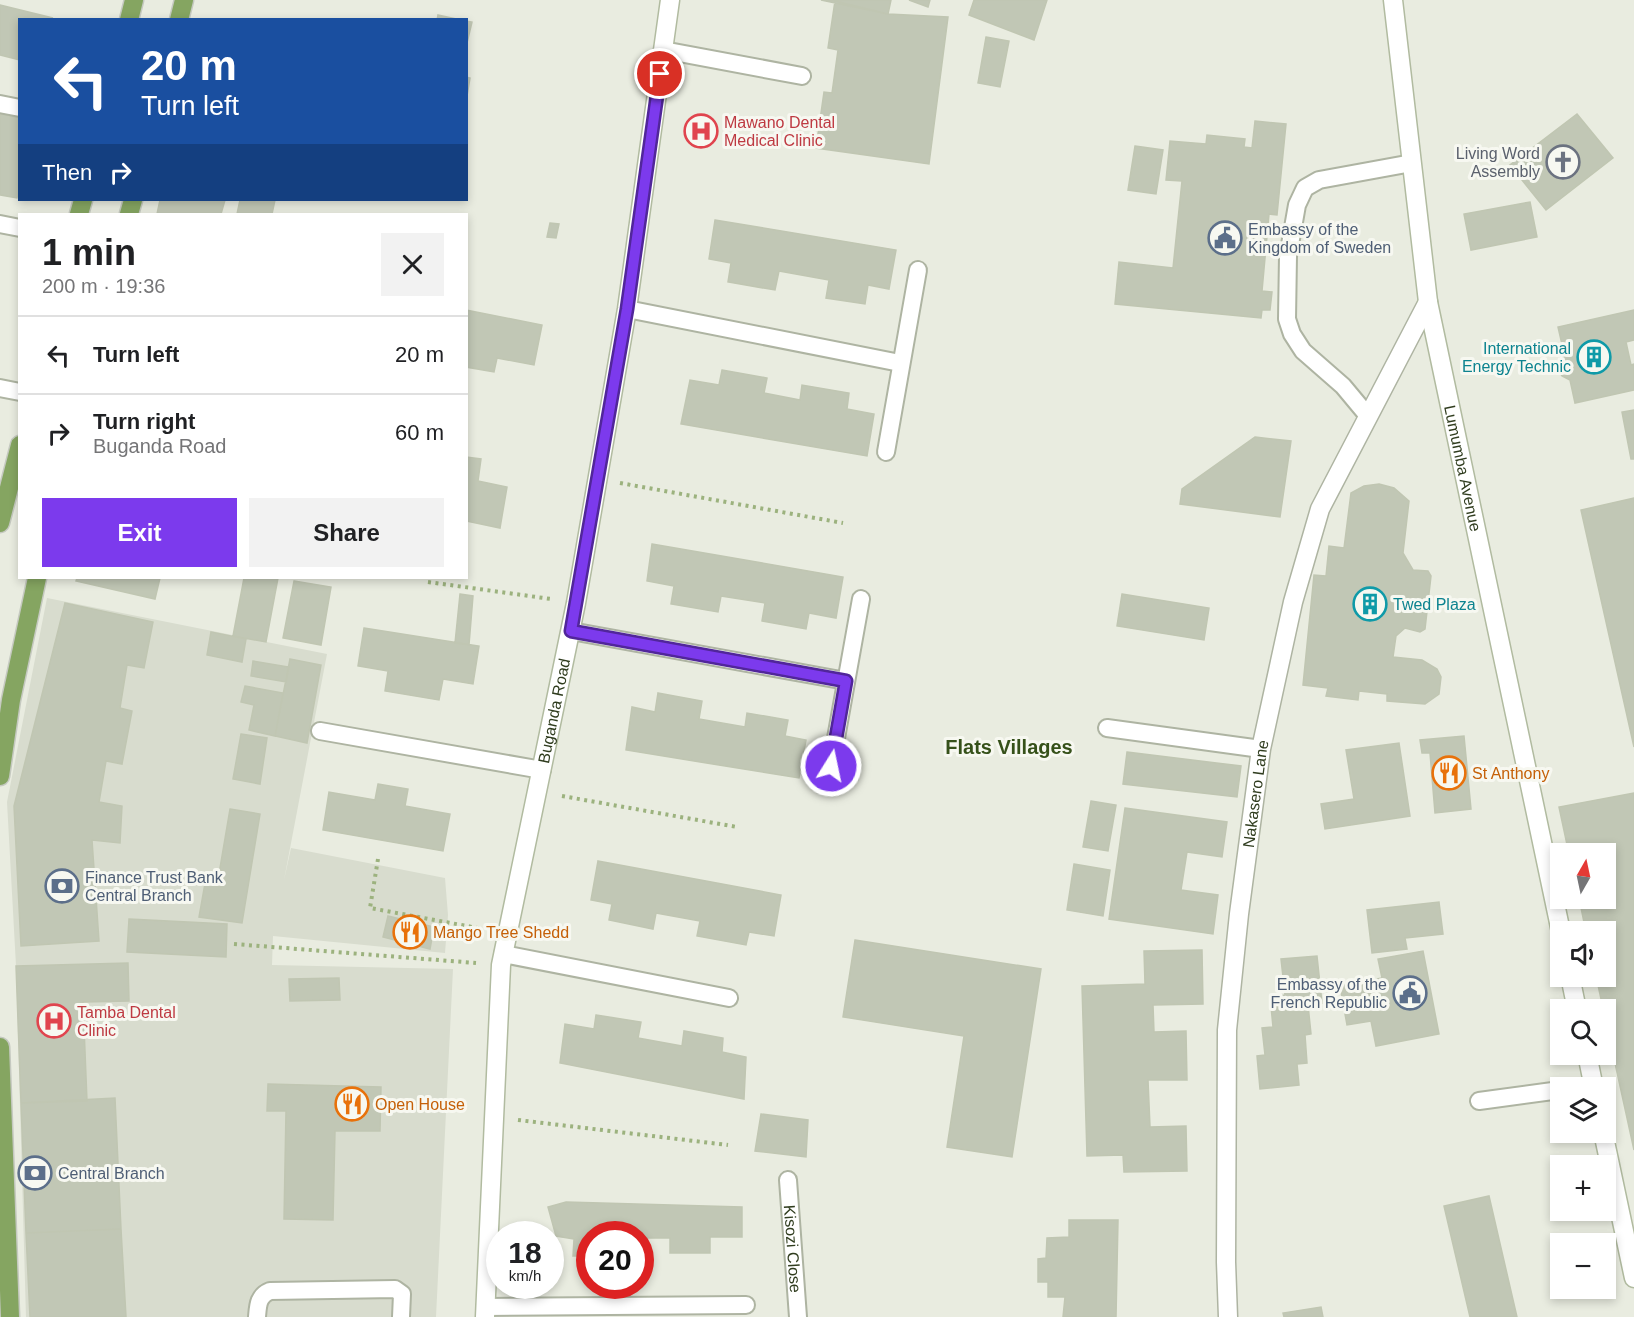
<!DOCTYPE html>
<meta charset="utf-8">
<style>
body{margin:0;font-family:Arial,sans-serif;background:#f2f2f2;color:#202124;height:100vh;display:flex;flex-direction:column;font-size:22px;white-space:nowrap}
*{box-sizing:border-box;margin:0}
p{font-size:20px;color:#757577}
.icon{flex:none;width:33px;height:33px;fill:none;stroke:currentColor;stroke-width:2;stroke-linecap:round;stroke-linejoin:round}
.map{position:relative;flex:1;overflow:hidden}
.details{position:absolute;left:18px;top:213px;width:450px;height:366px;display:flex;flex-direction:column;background:#fff;border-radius:0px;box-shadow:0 3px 9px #0003}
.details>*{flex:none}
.guide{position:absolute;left:18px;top:18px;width:450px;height:183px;border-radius:0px;box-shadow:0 3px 9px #0003;background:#1a4fa0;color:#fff;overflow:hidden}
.needle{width:39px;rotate:9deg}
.controls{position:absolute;left:1550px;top:843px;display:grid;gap:12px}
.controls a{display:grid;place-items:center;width:66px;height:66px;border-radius:0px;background:#fff;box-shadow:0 3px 9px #0003;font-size:30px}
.speed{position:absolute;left:486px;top:1221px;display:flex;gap:12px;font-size:30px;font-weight:700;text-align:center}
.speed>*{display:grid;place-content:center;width:78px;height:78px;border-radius:50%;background:#fff;box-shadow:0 3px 9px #0003;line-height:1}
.speed small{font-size:15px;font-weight:400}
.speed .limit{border:9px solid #d22;background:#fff;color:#111}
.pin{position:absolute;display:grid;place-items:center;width:51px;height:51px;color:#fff;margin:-26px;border:3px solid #fff;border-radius:50%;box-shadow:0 2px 6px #0007}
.me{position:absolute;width:66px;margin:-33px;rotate:10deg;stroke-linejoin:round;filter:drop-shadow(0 0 4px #0008)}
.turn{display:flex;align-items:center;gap:21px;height:126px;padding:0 24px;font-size:27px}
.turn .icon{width:78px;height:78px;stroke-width:2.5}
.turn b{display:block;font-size:42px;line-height:51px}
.then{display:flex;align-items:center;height:57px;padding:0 24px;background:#0003;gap:12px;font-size:22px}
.round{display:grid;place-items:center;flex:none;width:63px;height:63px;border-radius:0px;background:#f2f2f2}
.overview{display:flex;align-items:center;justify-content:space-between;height:102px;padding:0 24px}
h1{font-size:36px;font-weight:800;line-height:45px}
.cta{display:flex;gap:12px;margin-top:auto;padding:12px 24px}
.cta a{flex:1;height:69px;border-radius:0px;background:#7c3aed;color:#fff;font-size:24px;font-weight:800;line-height:69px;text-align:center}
.cta a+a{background:#f2f2f2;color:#202124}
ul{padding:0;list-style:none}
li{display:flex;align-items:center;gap:18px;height:78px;padding:0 24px;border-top:2px solid #e0e0e0}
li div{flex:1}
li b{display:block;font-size:22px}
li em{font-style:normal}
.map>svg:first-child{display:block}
</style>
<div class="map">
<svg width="1634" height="1317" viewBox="0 0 1634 1317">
<rect width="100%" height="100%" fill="#e9ece0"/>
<!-- built -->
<path fill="#d8dcce" d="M47,598L327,654L284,880L291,848L445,878L448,915L445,953L273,936L272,965L453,969L436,1317H26L16,966L7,802Z"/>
<!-- building -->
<path fill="#c1c7b5" stroke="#c0c6b2" stroke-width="1.5" d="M821,0H891L888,14Z
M909,0H930L928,7Z
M974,0H1047L1034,40L969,15Z
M835,1L888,14L948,17L929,164L816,148L824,92L832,93L838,50L828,48Z
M0,5L53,18L20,20V60L0,55Z
M438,15L461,20H437Z
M466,21L472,22L466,47Z
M986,37L1009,41L1000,87L978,83Z
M466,77L470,78L466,102Z
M0,114L20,118V186L17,198L0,195Z
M1577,114L1613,158L1546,210L1510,165Z
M1255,121L1286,124L1277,215L1269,214L1262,291L1272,292L1270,310H1262L1261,318L1115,304L1119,262L1173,268L1182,181L1166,180L1170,141L1206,144L1207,135L1245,139L1244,147L1252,148Z
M1135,146L1163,150L1156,194L1128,190Z
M160,200H225L221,214H157Z
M240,200H275L272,214H237Z
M1530,202L1537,237L1471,250L1464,214Z
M715,220L896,250L889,289L868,285L865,304L826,298L829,280L779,271L775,290L728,282L731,263L709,259Z
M550,223L559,224L556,238L547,237Z
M466,310L542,325L534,365L497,358L494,372L466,367Z
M1634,310V340L1626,342L1631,365L1634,364V390L1575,403L1570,380L1562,376L1557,368L1559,359L1564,353L1558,327Z
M722,370L767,378L764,393L800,400L802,385L849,393L847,409L874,414L867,456L681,424L690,380L719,385Z
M1634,410V459H1631L1622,412Z
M1255,437L1291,441L1280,517L1180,504L1182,489Z
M466,457L481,459L478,481L507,487L500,528L466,521Z
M1379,484L1394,488L1409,501L1403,553L1413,570L1428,571L1431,576L1425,629L1420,632L1405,628L1396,636L1393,657L1422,660L1437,669L1441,677L1439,694L1425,704L1387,701V694L1359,691L1358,700L1326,696L1328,688L1303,685L1314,575L1326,576L1329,546L1344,548L1351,493L1364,486Z
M1634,498V747L1581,510Z
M652,544L843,577L836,618L809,613L806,629L762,621L765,603L721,596L718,612L671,604L674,586L647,581Z
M77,578H160L155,599L76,581Z
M244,578H278L266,642L233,636Z
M294,581L331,587L321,645L283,638Z
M460,594L473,596L469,645L455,643Z
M1122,594L1209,608L1204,640L1117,626Z
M65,603L153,622L144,668L127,665L120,708L132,711L122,764L106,761L99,802L122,806L120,843L92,840L99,941L21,946L14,806Z
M364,628L479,646L473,684L443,679L439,700L385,691L388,671L358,666Z
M211,632L246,639L242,662L207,655Z
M290,659L321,665L307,743L275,736Z
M253,661L289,667L286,682L251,676Z
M245,686L283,693L275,736L249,730L254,705L241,702Z
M658,693L702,701L699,719L745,727L747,713L788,720L785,736L806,740L799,778L626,750L632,707L655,712Z
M241,734L267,738L260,784L233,779Z
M1464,736L1471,809L1435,813L1430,753H1422L1420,740Z
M1399,743L1410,816L1325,829L1321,804L1354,799L1346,750Z
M1127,752L1241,766L1237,797L1123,784Z
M378,784L408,789L405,806L450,814L443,851L323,830L329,792L375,800Z
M1634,793V1150L1596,976H1605V932H1586L1579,898H1605V854H1569L1559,807Z
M1091,801L1116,805L1108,851L1083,847Z
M1125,808L1227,822L1222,857L1187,852L1181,890L1218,895L1213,934L1109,919Z
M230,809L260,814L242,923L199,917L207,872L219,874Z
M598,861L781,895L774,936L749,932L746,945L697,936L700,921L656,913L653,929L609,920L612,904L591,900Z
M1074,864L1110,870L1103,916L1067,910Z
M1439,902L1443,934L1405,938L1407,949L1372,953L1367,910Z
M388,916L434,927L430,949L383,937Z
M129,919L227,924L226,957L127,952Z
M855,940L1041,969L1012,1157L947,1147L964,1036L843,1017Z
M1202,950L1203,1004L1153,1005L1154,1032L1186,1031L1187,1080H1148L1150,1127L1186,1126L1187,1171L1124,1172L1123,1155L1087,1156L1082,986L1145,984L1144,951Z
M1423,951L1439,1034L1376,1046L1371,1021L1347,1025L1340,986L1382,978L1378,959Z
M1317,956L1322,1003L1308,1005L1311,1034L1305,1035L1307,1063L1297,1064L1299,1085L1260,1089L1257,1056L1265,1055L1262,1028L1273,1027L1270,996L1285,995L1281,959Z
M128,963L129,1001L83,1002L87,1101L21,1103L16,966Z
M339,978L340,1000L290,1001L289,979Z
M596,1015L641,1022L638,1038L682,1046L684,1031L723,1038L722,1052L746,1057L744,1099L560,1063L565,1024L594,1029Z
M268,1084L381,1087L380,1131H335L333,1220L284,1219L286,1111H267Z
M115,1098L121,1229L26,1233L21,1103Z
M761,1114L808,1120L806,1157L755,1151Z
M1489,1196L1517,1317H1470L1444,1206Z
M566,1202L742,1207V1237H710V1253H670V1238H640V1234H590V1256H573L574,1239L556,1236L548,1207Z
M1069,1220H1118L1116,1317H1063L1065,1297H1048V1282H1038V1259L1046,1258L1047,1238L1069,1237Z
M121,1229L126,1317H30L26,1233Z
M1321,1307L1323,1317H1284L1283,1313Z"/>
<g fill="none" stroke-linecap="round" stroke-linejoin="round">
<!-- lane casing -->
<g stroke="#aeb4a2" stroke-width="20">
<g id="lane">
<path d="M663,50L802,76"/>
<path d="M0,104L20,108"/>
<path d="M0,224L20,228"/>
<path d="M627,309L900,363"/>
<path d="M0,388L20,392"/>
<path d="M1368,416L1343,386L1303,351L1292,334L1287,319L1288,256L1297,205L1305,188L1319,180L1412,163"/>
<path d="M886,452L918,270"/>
<path d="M571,631L846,681"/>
<path d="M1107,728L1261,749"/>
<path d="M320,731L542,770"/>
<path d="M831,766L861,599"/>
<path d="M503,954L729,998"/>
<path d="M1575,1088L1593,1085"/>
<path d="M1479,1101L1560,1090"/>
<path id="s1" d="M788,1180L798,1317"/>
<path d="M485,1307L746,1305"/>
<path d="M257,1317C258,1305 258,1296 270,1291L395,1289L402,1294L401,1317"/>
</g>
</g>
<!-- street casing -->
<g stroke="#aeb4a2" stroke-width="21">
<g id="street">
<path id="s2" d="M1228,1317L1226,1262L1227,1030L1239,914L1261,749L1293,602L1320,509L1428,302"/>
</g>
</g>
<!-- secondary casing -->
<g stroke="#b1bba0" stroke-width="21">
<g id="secondary">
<path id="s3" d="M1393,0L1428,302L1561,932"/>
<path d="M1570,976L1577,1010"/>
<path d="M1587,1054L1594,1088"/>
<path d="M1603,1132L1634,1278"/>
<path id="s4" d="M485,1317L501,965L576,603L627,309L670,0"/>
</g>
</g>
<!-- primary casing -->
<g stroke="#c5c9c0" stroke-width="21">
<path id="primary" d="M129,20L134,0
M179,20L184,0
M79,214L83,200
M129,214L133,200
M0,523L20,445
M0,776L11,700L37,578
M0,1047L10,1317"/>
</g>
<!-- path -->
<path stroke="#9cb27e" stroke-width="4" stroke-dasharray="3 4.5" stroke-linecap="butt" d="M620,483L843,523
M428,582L551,599
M562,796L737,827
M378,859L370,908L483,929
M234,944L476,963
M518,1120L728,1145"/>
<!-- lane -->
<use href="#lane" stroke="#fff" stroke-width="16"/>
<!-- street -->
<use href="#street" stroke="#fff" stroke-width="18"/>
<!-- secondary -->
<use href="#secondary" stroke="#fff" stroke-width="18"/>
<!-- primary -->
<use href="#primary" stroke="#85a561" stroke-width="18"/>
</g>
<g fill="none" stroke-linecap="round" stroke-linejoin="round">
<!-- route casing -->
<g stroke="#51269a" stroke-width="15">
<path id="route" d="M660,74L627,309L571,631L846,681L831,766"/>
</g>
<!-- route -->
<use href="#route" stroke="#7c3aed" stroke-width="10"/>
</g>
<!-- icons -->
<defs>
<g id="hospital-ring" transform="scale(1.725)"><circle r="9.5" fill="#f7f8f1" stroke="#e0444e" stroke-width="1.5"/><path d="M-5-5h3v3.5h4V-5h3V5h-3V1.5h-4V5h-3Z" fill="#e0444e"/></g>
<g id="church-ring" transform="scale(1.725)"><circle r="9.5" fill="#f7f8f1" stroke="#6b7280" stroke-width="1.5"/><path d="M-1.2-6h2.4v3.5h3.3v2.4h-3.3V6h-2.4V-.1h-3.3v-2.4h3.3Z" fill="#6b7280"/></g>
<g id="civic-ring" transform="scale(1.725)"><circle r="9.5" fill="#f7f8f1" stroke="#5c6f8a" stroke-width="1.5"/><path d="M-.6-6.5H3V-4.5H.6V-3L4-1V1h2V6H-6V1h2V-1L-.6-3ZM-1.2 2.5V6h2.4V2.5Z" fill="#5c6f8a"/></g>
<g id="building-ring" transform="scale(1.725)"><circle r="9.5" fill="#f7f8f1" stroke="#0f9aa8" stroke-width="1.5"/><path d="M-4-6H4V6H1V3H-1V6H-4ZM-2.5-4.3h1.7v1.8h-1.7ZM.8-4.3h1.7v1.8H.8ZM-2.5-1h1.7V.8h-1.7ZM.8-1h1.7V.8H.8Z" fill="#0f9aa8"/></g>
<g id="restaurant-ring" transform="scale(1.725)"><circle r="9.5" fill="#f7f8f1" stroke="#e8710a" stroke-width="1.5"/><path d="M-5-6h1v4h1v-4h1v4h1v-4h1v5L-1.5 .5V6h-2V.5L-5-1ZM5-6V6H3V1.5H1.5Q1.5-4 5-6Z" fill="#e8710a"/></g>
<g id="bank-ring" transform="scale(1.725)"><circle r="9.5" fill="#f7f8f1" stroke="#5c6f8a" stroke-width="1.5"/><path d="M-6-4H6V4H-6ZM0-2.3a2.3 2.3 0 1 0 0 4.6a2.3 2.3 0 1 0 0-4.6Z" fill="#5c6f8a"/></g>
</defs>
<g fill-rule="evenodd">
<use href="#hospital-ring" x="701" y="131"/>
<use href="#church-ring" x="1563" y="162"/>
<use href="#civic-ring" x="1225" y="238"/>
<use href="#building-ring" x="1594" y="357"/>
<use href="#building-ring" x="1370" y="604"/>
<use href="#restaurant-ring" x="1449" y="773"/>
<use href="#bank-ring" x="62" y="886"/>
<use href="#restaurant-ring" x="410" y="932"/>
<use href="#civic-ring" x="1410" y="993"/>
<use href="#hospital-ring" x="54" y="1021"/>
<use href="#restaurant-ring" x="352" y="1104"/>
<use href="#bank-ring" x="35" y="1173"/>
</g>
<g text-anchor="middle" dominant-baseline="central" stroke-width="6" stroke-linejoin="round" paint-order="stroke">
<!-- health labels -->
<g font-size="16" fill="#be3a42" stroke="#f7f8f1" text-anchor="start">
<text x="724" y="122">Mawano Dental<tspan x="724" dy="18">Medical Clinic</tspan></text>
<text x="77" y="1012">Tamba Dental<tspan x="77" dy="18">Clinic</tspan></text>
</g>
<!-- worship labels -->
<g font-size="16" fill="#5b616d" stroke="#f7f8f1" text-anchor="end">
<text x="1540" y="153">Living Word<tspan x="1540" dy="18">Assembly</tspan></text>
</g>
<!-- service labels -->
<g font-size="16" fill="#4e5e75" stroke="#f7f8f1" text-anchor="start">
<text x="1248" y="229">Embassy of the<tspan x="1248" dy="18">Kingdom of Sweden</tspan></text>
<text x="85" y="877">Finance Trust Bank<tspan x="85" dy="18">Central Branch</tspan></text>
<text x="1387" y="984" text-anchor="end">Embassy of the<tspan x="1387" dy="18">French Republic</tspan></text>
<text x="58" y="1173">Central Branch</text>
</g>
<!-- culture labels -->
<g font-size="16" fill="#0d838f" stroke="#f7f8f1" text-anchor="end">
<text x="1571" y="348">International<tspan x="1571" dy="18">Energy Technic</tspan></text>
<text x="1393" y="604" text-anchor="start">Twed Plaza</text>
</g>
<!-- street labels -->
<g font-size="16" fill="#303d1f" stroke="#f7f8f1">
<text stroke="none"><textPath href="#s3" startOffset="474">Lumumba Avenue</textPath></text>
<text stroke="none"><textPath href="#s4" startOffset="612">Buganda Road</textPath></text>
<text stroke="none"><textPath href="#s2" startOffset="525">Nakasero Lane</textPath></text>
<text stroke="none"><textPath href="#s1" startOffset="69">Kisozi Close</textPath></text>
</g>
<!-- food labels -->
<g font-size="16" fill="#c56008" stroke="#f7f8f1" text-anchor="start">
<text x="1472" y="773">St Anthony</text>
<text x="433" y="932">Mango Tree Shedd</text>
<text x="375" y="1104">Open House</text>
</g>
<!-- quarter labels -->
<g font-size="20" font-weight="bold" fill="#36511a" stroke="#f7f8f1">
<text x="1009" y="747">Flats Villages</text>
</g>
</g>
</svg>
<div class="controls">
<a><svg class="needle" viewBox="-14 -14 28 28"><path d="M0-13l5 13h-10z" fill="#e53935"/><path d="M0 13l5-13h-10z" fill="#757577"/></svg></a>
<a><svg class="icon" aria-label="sound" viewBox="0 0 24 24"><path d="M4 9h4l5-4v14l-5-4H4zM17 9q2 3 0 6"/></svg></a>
<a><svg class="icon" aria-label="search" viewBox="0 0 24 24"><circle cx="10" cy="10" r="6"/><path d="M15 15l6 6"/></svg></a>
<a><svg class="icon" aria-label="layers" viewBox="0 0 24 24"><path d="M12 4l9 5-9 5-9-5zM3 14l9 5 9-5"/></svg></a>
<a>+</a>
<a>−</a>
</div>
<div class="speed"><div>18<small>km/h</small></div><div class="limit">20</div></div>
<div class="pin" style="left:660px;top:74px;background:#d93025"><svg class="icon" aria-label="arrive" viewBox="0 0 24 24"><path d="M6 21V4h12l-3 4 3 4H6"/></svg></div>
<svg class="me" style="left:831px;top:766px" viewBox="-20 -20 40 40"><circle r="17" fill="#7c3aed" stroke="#fff" stroke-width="3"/><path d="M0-11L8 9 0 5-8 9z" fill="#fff"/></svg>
<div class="guide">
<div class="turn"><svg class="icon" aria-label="left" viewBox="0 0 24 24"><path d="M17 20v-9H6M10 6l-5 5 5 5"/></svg><div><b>20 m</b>Turn left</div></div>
<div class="then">Then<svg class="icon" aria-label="right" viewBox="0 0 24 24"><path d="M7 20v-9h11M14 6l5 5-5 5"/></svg></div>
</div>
<section class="details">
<div class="overview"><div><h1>1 min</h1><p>200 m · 19:36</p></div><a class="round"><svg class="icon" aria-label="close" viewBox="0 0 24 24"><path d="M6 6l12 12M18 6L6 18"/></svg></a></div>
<ul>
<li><svg class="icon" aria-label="left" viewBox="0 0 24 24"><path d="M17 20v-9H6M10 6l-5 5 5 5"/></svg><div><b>Turn left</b></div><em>20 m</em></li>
<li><svg class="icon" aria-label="right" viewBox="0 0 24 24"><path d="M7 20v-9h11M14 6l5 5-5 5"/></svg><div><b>Turn right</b><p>Buganda Road</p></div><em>60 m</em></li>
</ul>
<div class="cta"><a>Exit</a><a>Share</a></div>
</section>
</div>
